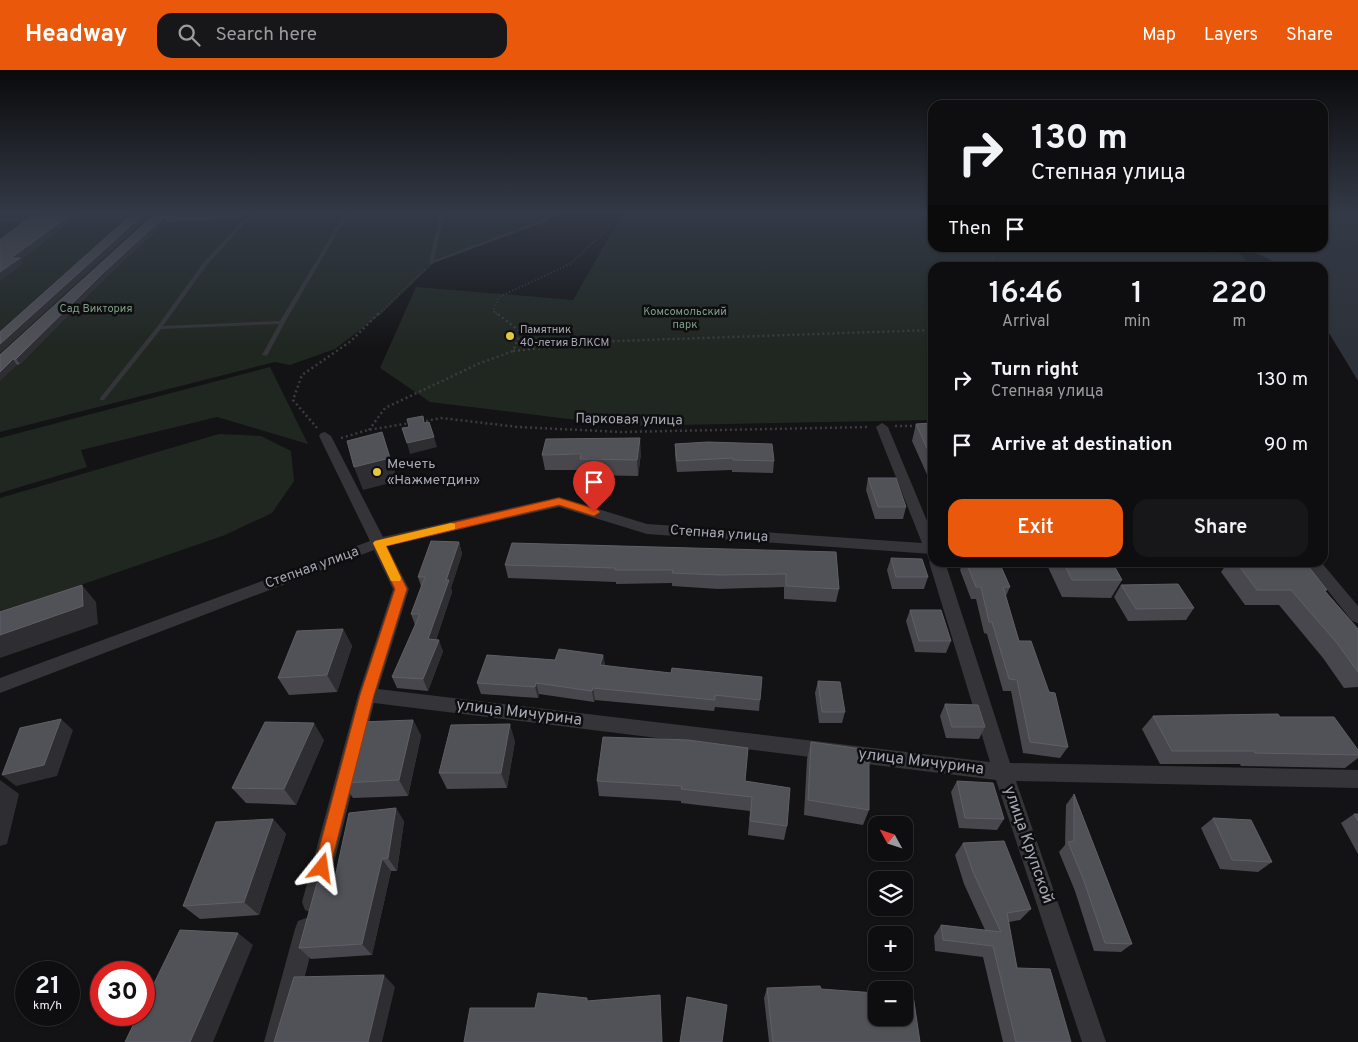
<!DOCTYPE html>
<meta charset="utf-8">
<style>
body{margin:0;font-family:Overpass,sans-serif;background:#171719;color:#f1f3f6;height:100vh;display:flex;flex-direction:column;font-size:19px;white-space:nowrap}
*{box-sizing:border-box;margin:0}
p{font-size:16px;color:#9b9c9f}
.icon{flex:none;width:28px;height:28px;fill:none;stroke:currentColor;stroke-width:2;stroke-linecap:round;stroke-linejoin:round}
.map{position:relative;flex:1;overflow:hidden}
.drawer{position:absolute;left:928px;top:192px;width:400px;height:305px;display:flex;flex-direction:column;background:#0e0e10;border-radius:15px;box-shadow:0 1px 4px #0004,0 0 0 1px #2e2e30}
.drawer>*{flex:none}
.guide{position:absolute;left:928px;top:30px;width:400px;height:152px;border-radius:15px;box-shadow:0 1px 4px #0004,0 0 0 1px #2e2e30;background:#0e0e10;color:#f1f3f6;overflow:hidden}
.needle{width:32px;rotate:310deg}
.buttons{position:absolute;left:868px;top:746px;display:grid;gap:10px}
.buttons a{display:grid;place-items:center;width:45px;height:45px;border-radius:10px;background:#0e0e10;box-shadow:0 1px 4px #0004,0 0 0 1px #2e2e30;font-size:25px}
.speed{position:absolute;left:15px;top:891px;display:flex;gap:10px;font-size:25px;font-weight:700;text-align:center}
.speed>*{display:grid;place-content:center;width:65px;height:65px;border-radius:50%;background:#0e0e10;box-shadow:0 1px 4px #0004,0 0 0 1px #2e2e30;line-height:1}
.speed small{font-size:12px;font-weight:400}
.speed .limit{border:8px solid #d22;background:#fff;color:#111}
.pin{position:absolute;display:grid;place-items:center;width:42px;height:42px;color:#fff;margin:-51px -21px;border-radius:50% 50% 50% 0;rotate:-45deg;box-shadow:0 0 5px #0007}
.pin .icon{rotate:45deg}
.me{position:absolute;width:55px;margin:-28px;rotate:15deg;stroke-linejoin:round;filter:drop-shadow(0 0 4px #0008)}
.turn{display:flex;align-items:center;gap:18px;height:105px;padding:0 20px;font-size:22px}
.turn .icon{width:65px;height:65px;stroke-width:2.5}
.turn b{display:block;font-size:35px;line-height:42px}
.then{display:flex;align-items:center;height:48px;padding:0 20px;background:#0003;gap:10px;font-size:19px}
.eta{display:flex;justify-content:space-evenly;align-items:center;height:85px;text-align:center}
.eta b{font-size:30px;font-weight:600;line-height:35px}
.button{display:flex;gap:10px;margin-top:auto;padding:10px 20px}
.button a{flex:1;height:58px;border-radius:15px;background:#ea580c;color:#fff;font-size:20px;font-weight:600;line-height:58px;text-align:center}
.button a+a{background:#171719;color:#f1f3f6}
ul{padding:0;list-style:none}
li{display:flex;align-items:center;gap:15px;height:65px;padding:0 20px}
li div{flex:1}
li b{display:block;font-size:19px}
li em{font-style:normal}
header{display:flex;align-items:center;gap:30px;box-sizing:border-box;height:70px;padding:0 25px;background:#ea580c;color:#fff}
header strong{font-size:24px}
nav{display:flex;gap:28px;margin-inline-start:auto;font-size:18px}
.search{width:350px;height:45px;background:#171719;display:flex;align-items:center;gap:12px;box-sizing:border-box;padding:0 18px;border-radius:15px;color:#9b9c9f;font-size:19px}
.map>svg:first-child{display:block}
</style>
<header>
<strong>Headway</strong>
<div class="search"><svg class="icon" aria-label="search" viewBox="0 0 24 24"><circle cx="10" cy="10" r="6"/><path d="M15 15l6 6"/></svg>Search here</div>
<nav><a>Map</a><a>Layers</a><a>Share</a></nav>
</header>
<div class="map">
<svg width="1358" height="972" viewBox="0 0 1358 972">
<rect width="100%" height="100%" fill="#131315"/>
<!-- green -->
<path fill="#202721" d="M0,143H562L439,188L381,244L335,279L290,295L275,292L0,362Z
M623,143H932V178H1235L1252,197L932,198V350L625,356L430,332L380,298L416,217L573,230Z
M270,297L308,374L217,347L81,380L87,397L0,423V368Z
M219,364L261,366L291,381L294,411L272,443L225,465L0,543V428Z"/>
<!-- water -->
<path fill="#2d3139" d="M1323,143H1358V311L1323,253L1322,198L1277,197L1271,190L1244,178H1322Z"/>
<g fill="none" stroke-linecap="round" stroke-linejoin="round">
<!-- path-far1 -->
<path stroke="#3b3b40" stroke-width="2" stroke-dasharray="1 2.5" stroke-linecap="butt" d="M929,143L932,149
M989,178L997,198
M1209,178L1212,198
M379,244L425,199
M497,244L493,241L499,227L570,194L617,150L630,143"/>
<!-- path -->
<path stroke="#3b3b40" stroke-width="2.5" stroke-dasharray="2 3" stroke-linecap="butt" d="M513,281L615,271L932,260
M421,352L441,348L518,357L621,362L869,357
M895,356H919
M317,358L293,330L302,305L351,271L380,242
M369,360L385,338L478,294L513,281L521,262L495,242
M341,368L368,360L410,353"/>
<!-- service -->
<path fill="#353539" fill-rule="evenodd" d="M250,143H254L207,195L163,256L280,251L345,143H349L285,252L267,286L262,285L279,254L161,259L104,330H100V328L157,257L203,193Z
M440,143H444L434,190L545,149L541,143H545L549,150L431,194L429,193Z
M160,145H161V147L62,150L60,149L62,148Z
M0,149H35L37,150L35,151H0Z"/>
<!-- minor -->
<path fill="#353539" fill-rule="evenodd" d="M882,353L888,357L932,463V484L647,464L559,437L387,476L409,519L378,619L990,692L929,492L932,488V492H945L1010,693L1358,700V718L1016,711L1106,972H1082L996,710L374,633L324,832L321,840L313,843L305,840L302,832L358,625L393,519L374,480L0,623V608L370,471L319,366L321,363L325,362L331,366L383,467L559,427L647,454L922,473L876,357Z
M1305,492H1321L1358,536V553L1352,551Z
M306,848L314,851L317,859L288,972H264L295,859L298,851Z"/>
</g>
<!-- wall -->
<path fill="#47474d" d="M40,143H82L80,145L42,146Z
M241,143L243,146L237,149L166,152L105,208L20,294L17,295L0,285L155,144Z
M932,353V409H929L912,371L916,354Z
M675,374L774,391L773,403L732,402V400L677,402L675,385Z
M641,383L638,406L582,405L581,400H545L542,385Z
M868,408L906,437L903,449H875L866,420Z
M459,472L462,484L451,518L452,522L436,570L443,581L428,621L397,618L392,607L415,555L411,544L421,516L418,507Z
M836,482L839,519L836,532L784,529V517L718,519L672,516V513L616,514V512L508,508L505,495Z
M891,488L928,507L924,519H892L887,500Z
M963,492H999L1010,517L1006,526L1019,571L1049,622L1068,677L1060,688L1023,683L1011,621H1003L987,564L984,563L976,529H971L960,500Z
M1048,492H1112L1122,510L1111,528L1062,527L1047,495Z
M1228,492H1305L1327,520L1325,521L1358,559V617L1344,618L1323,588L1279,535H1245L1221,502Z
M1121,515L1194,538L1186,550L1128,551L1114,527Z
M910,540L951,571L946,583L915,582L906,551Z
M343,559L352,576L337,622L289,625L278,608Z
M603,585L605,595L760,630L759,641L715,637L714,641L595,630L594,632L539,624L538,628L481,624L477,613L555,590Z
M818,611L845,642L842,653H819L815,623Z
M945,634L985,657L979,669L946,668L940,646Z
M1153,646L1280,647L1358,680V688L1345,698L1241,696L1240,694H1160L1142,659Z
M413,650L421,666L408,726L353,728L343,713Z
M324,670L296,735L246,733L232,718Z
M515,671L507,718L447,719L439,703Z
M811,672L869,740L863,755L804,745L807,689Z
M597,711H745L787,756L784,770L748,765L750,741L681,733V731L599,726Z
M957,711L1004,749L997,760L959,758L951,722Z
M1074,724L1132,874L1121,882L1094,881L1075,821L1059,782L1065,775L1066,735Z
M1354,744H1358V784L1341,753Z
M1213,748L1272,792L1258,802L1220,799L1201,758Z
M273,749L286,764L259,845L200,849L183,836Z
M404,751L397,801H391L372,885L311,889L299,878L334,812Z
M963,773L1031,839L1020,850L1009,852L1017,898L1071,972H1003L983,887L935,881L934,866L941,855L985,860L964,814L955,785Z
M767,918L821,919L920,972H769L764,928Z"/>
<!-- shaded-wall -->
<path fill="#2e2e32" d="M238,143H241L243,146L237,149L235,144Z
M144,144L146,149L0,283V274Z
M69,146L72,151L21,190L23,194L0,211V202L11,188Z
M164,147L166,152L105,208L20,294L16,289L103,203Z
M13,289L17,295L0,311V302Z
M382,362L398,411L363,420L354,397Z
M434,367L437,377L410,384L407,373Z
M640,368L641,383L638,406L637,390Z
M459,472L462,484L451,518L452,522L432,581L428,569Z
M82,515L96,532L98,554L0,588V565Z
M343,559L352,576L337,622L327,605Z
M439,570L443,581L428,621L423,609Z
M603,585L605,596L600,595Z
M536,613L539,624L538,628L535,617Z
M593,618L595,630L594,632L592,621Z
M61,649L73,660L57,706L16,716L2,705Z
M413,650L421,666L408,726L399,710Z
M314,653L324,670L296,735L284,719Z
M510,654L515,671L507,718L501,703Z
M0,710L19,724L7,774L0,776Z
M396,738L404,751L397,801L388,788Z
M273,749L286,764L259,845L244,832Z
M382,789L391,801L372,885L362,874Z
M238,863L253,875L213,972H190Z
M384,905L395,917L382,972H368Z"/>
<!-- building -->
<path fill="#515258" stroke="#5f5f66" d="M194,143H238L235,144L164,147L103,203L16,289H13L0,302V285L155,144Z
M144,144L0,274V262L131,145Z
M69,146L11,188H20L0,202V170L30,147Z
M423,346L424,353L429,352L434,367L407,373L402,358L409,357L407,349Z
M932,353V389L916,354Z
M382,362L390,388L354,397L347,371Z
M640,368L637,390L580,389L581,384L542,385L546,369Z
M708,372L772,374L774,391L733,390V388L677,391L675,374Z
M868,408H896L906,437H878Z
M431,471L459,472L446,510H449L428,569L439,570L423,609L392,607L420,544H411L425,507H418Z
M512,473L836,482L839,519L786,516V504L719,505L672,503L673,500H615V498L505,495Z
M891,488L922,489L928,507H896Z
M966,492H999L1010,517H1003L1019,571H1031L1049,622L1055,623L1068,677L1030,672L1017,610L1009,609L992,552H989L981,517H976Z
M1063,492H1112L1122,510H1072Z
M1236,492H1305L1327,520H1324L1358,559V602L1337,573L1291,520H1257Z
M1178,514L1194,538L1136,539L1121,515Z
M82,515L83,536L0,565V542Z
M910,540H941L951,571H919Z
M343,559L327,605L278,608L297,561Z
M559,579L603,585L600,595L671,603L672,598L762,607L760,630L715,625V630L593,618L592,621L536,613L535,617L477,613L487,585L555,590Z
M818,611L840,612L845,642H822Z
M945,634L978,635L985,657H952Z
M1278,644L1280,647H1334L1358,680V685L1255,683L1254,681H1172L1153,646Z
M61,649L44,695L2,705L20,658Z
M413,650L399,710L343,713L361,652Z
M265,652L314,653L284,719L232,718Z
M510,654L501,703H439L451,655Z
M603,667L688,670L748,678L745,711L790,718L787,756L750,751L752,727L681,719L682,716L597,711Z
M811,672L869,680V740L808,730Z
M957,711L993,713L1004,749L965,748Z
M1074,724L1132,874L1105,873L1084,811L1068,772L1074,771Z
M396,738L388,788L382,789L362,874L299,878L317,813L334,812L349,743Z
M1354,744H1358V751Z
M1213,748L1251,750L1272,792L1232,790Z
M273,749L244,832L183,836L216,752Z
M1004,771L1031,839L1007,843L1017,898L1050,899L1071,972H1016L993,876L943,870L941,855L1001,862L973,802L963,773Z
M180,860L238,863L190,972H125L138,945H144V934Z
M384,905L368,972H274L294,907Z
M820,916L821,919L876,923V948H904V924L913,925L920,972H773L767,918Z
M538,923L587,928V931L660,925L662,972H464L470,938H535Z
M687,927L727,935L722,972H680Z"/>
<!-- sky -->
<linearGradient id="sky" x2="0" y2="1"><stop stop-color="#0a0a0c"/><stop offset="0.51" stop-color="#333946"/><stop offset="1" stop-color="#333946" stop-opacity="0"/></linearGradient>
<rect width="1358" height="279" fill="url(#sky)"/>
<!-- route -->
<path fill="#ea580c" stroke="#983908" d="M559,428L598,440L600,442L594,446L559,435L386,476L407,519L374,625L330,798L327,804L322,807L316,804L314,798L360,625L395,519L373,473L375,471Z"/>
<!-- slow -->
<path fill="#f59e0b" d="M451,453L455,454V459L386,476L401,508L400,511H391L373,473L375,471Z"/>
<!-- markers -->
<g fill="#e3c83d" stroke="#0e0e10" stroke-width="2">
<circle cx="510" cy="266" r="5"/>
<circle cx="377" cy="402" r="5"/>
</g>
<g text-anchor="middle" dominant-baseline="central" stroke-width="5" stroke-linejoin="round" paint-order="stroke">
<!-- far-park labels -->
<g font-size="11" fill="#7e9e86" stroke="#0e0e10">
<text x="96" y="239">Сад Виктория</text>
<text x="685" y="242">Комсомольский<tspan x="685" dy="13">парк</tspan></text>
</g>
<!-- far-poi labels -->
<g font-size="11" fill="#a6a8b4" stroke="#0e0e10" text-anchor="start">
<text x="520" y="260">Памятник<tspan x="520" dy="13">40-летия ВЛКСМ</tspan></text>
</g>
<!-- street labels -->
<g font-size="14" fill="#a6a8b4" stroke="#0e0e10">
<text transform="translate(629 350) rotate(1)">Парковая улица</text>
<text transform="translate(719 464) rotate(4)">Степная улица</text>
<text transform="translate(312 498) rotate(-20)">Степная улица</text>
</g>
<!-- poi labels -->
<g font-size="14" fill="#a6a8b4" stroke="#0e0e10" text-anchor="start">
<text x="387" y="394">Мечеть<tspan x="387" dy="16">«Нажметдин»</tspan></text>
</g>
<!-- near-street labels -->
<g font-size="16" fill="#a6a8b4" stroke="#0e0e10">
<text transform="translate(519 643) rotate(7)">улица Мичурина</text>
<text transform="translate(921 692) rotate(7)">улица Мичурина</text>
<text transform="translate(1028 775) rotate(71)">улица Крупской</text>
</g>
</g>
</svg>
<div class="buttons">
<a><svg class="needle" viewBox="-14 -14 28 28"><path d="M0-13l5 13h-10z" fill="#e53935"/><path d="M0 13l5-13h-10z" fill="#9b9c9f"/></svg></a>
<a><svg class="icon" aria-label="layers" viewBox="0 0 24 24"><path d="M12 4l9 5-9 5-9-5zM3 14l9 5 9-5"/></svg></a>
<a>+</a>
<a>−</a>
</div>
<div class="speed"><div>21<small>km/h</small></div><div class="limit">30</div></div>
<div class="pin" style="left:594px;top:442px;background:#d93025"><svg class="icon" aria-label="arrive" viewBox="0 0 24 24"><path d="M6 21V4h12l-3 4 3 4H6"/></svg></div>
<svg class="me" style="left:322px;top:798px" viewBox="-20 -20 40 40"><path d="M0-17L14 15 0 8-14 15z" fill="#ea580c" stroke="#fff" stroke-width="4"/></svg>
<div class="guide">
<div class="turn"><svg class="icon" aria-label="right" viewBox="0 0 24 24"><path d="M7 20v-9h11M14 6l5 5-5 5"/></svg><div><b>130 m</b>Степная улица</div></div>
<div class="then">Then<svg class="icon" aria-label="arrive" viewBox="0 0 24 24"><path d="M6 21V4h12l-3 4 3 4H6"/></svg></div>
</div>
<section class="drawer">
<div class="eta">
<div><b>16:46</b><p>Arrival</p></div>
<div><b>1</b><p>min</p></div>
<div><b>220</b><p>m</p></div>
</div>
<ul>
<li><svg class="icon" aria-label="right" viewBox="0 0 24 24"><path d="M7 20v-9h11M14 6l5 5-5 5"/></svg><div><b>Turn right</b><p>Степная улица</p></div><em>130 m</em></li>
<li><svg class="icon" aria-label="arrive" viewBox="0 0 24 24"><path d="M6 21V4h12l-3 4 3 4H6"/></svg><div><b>Arrive at destination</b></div><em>90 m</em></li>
</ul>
<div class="button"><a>Exit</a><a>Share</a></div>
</section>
</div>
